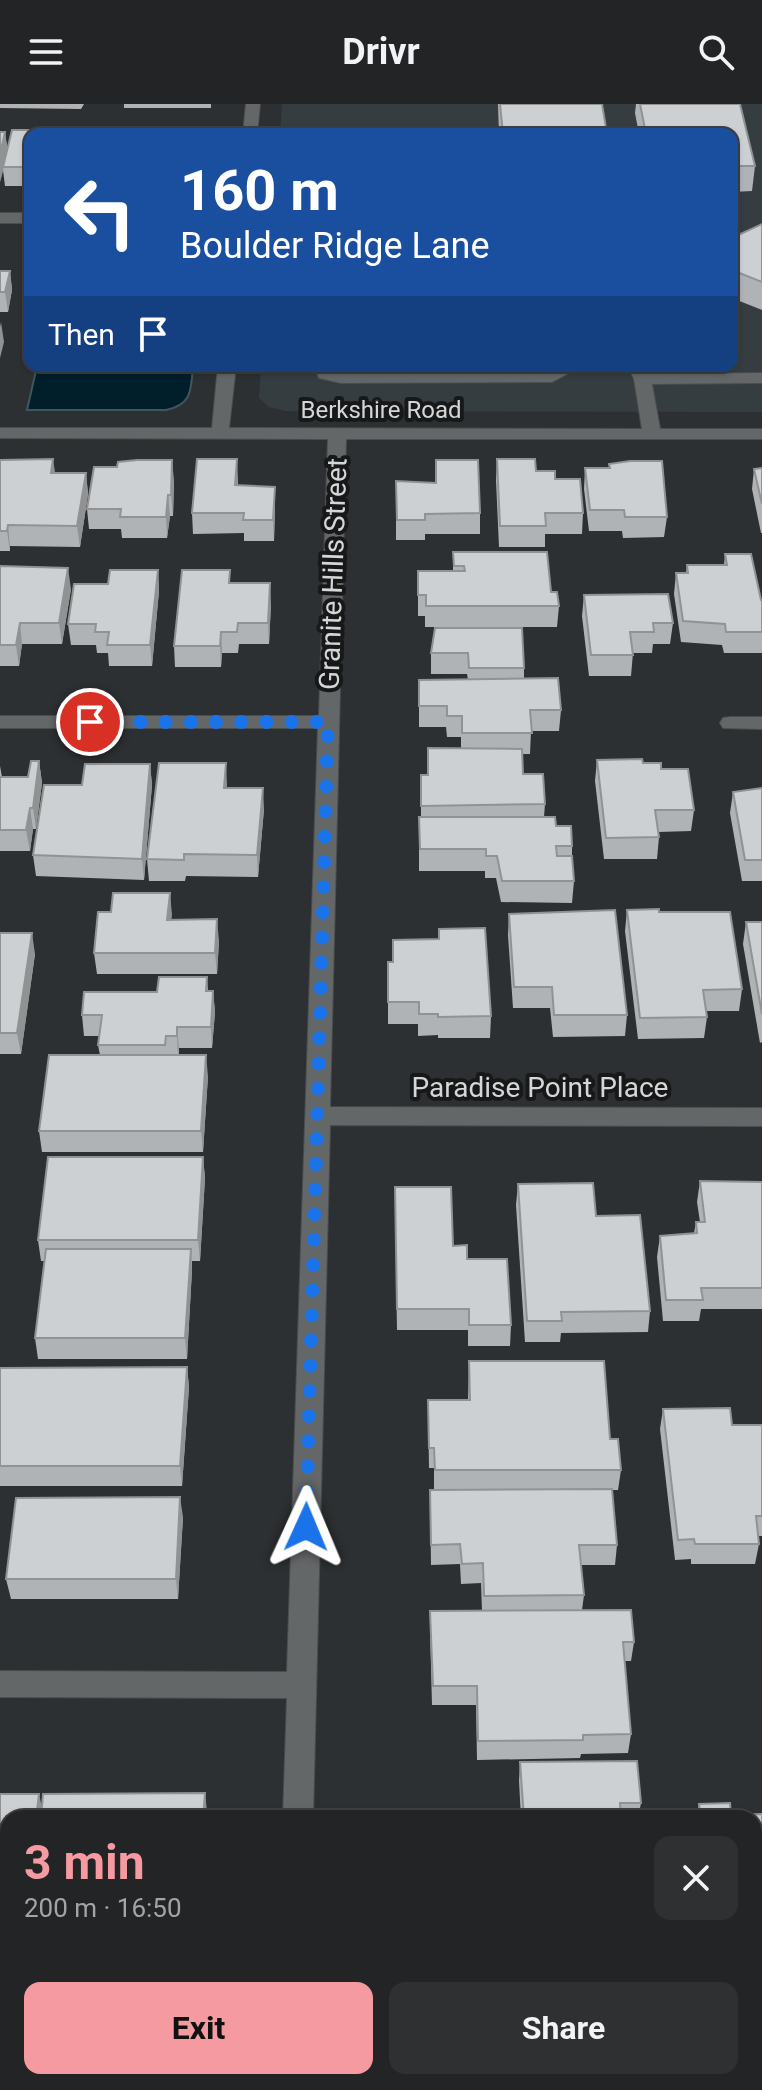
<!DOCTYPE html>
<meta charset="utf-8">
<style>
body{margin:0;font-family:Roboto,sans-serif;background:#2e3032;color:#f1f3f6;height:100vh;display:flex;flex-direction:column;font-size:30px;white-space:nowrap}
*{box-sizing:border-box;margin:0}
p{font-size:26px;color:#a2a4a7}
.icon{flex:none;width:44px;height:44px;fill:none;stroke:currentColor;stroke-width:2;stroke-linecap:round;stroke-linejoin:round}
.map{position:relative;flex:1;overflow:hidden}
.drawer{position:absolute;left:0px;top:1706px;width:762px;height:280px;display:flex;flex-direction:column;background:#222426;border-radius:24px 24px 0 0;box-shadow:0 2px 6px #0004,0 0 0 2px #3f4143}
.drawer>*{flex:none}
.top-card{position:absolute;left:24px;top:24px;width:714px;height:244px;border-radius:16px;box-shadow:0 2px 6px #0004,0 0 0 2px #3f4143;background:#1a4fa0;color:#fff;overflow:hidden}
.pin{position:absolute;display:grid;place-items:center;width:68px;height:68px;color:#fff;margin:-34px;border:4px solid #fff;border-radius:50%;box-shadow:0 2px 8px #0007}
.me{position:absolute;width:88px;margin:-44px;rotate:1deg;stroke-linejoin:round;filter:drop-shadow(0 0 6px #0008)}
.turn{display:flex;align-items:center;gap:28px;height:168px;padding:0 24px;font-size:36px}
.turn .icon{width:104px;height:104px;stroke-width:2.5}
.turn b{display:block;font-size:56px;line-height:68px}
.then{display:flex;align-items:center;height:76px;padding:0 24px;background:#0003;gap:16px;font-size:30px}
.round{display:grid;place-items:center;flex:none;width:84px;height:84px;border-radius:16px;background:#2e3032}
.head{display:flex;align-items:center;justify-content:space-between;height:136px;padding:0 24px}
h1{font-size:48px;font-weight:700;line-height:60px;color:#f49aa0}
.primary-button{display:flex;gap:16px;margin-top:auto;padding:16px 24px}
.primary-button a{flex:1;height:92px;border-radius:16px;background:#f49aa0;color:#111;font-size:32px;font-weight:700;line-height:92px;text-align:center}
.primary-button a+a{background:#2e3032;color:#f1f3f6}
header{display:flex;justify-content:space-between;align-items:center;height:104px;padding:0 24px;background:#222426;font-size:36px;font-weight:700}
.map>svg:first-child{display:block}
</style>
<header><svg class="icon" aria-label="menu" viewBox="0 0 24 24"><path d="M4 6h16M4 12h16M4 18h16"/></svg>Drivr<svg class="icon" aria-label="search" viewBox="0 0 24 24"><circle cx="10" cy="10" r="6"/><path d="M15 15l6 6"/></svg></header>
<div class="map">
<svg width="762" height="1986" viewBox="0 0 762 1986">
<rect width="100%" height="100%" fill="#2d3032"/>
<!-- built -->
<path fill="#353d41" d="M282,0H762V308L286,307L269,303L259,294L261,262H732V30H280Z"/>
<!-- water -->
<path fill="#001f2b" stroke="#40565f" stroke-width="2" d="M37,262H193C191,286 192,301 166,306H27Z"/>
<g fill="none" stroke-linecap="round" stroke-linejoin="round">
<!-- minor casing -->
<g stroke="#4b4d4e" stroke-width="2">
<path id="minor" d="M246,0H260L257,30H243Z
M0,109H30V119H0Z
M218,262H236L229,324L642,325L634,275L628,262H646L649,270L762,269V279L652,280L660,325H762V335H346L330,1003L762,1004V1022L330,1021L313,1714H283L287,1594L0,1593V1567L287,1568L318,624H0V612H319L328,335L0,334V324H212Z
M314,262H332L333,267L341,269L549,268L550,262H568L569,269L552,278L341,279L319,274Z
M730,613H762V625L723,624L720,619L723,614Z
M274,1978H308V1986H274Z"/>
</g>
<!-- minor -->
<use href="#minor" fill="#646768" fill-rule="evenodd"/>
</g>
<!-- wall -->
<path fill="#b0b3b5" d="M0,0H84L81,5L0,4Z
M124,0H211V4H124Z
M498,0H602L607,30H499Z
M636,0H740L755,62L752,87L732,88V30H639L635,9Z
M5,28L7,45L30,30V82H5L3,66L0,78Z
M762,120V206L732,194V134Z
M0,167H10L12,186L8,208H0Z
M497,355L536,367L555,375L583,409L582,430H545V443H499L496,376Z
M0,356L55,369H86L88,390L80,443L10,442V447H0Z
M609,360L667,413L664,433L623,434L622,427H589L584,385L585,364H609Z
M762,364V429H761L752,385L754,365Z
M238,375V381L275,403L274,437H244V429L193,430L192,409Z
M174,376L173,412H170L167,434H122L121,425H89L87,405Z
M396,377L480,409V430H425V436H396Z
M453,448L551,488L559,502L557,523H425V512H418V467H453Z
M725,450L761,496H762V549H724L722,541L681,538L674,490L676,469H686L687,461H724Z
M0,462L71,485L62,540H22L19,562H0Z
M158,466L159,487L152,562H109L108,549H97L96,541H71L68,520L108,480Z
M584,491L673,519L670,540H653L652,549H633L631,572H589L582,512Z
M271,500L269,540H239L238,549H222L221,563H175L174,542Z
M435,524L524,564V575L561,606L559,627H531L530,650H522L523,670L545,700L544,713L556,722L572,742V752L574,777L572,799L501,798L496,774H485V767H419V713H421V671H427L461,645V633H447L446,623H419V576H468L467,570H431V549Z
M597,656L643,659L661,665L694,706L691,727L658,728L659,733L657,755H604L595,677Z
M39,657L42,679L36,725H33L30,747H0V662L2,673H28Z
M150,660L152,681L144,776L36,772L33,751L82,681Z
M227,684L264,705L258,773L186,772L185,777H149L147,755Z
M762,684V777H742L730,709L733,688Z
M170,789L171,816L219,837L217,870H97L94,849L111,808Z
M627,806L659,808L742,885L739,907H706L707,913L704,934L638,935L625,827Z
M509,810L627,911L625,932L553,933L550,904H513L508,831Z
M746,818H762V938L760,939L743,840Z
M0,829L35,850L21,950H0Z
M388,858L491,912L490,934H438V931L418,932V920H388Z
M207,873L208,887H213L215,908L212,944H179V951L208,972L203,1048H42L39,1027L100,951L98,941L99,932H84L82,911Z
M203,1053L205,1074L200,1157H192V1166L187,1255H38L35,1234L44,1157H41L38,1136Z
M700,1077L762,1078V1205H701L699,1217H663L657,1153L660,1132L694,1129L696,1118H700L697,1098Z
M518,1080L596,1112L650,1207L648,1228L561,1229L560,1238H525L516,1101Z
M395,1104L453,1142L467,1155L511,1221L510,1242H468V1226H397Z
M469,1257L610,1335L621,1366L618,1386H612L617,1441L615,1461H581L584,1491L582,1506L634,1538L631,1557H624L631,1630L628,1649L581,1650L580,1654L477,1656L476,1601H432L430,1527V1507H482L481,1479L461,1480L460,1460L431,1461L430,1386H434V1364H429L428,1296H468Z
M187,1263L189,1283L182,1382H0V1264Z
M663,1305L732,1321H762V1432H758L759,1440L755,1460H691V1455L675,1456L660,1325Z
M183,1413L178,1495H11L6,1475Z
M520,1658L641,1699L638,1714H521L519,1677Z
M205,1689L206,1714H8V1907H0V1690L42,1704Z
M699,1700L731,1711L762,1710V1864H754V1714H696Z"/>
<!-- shaded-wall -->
<path fill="#909293" d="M5,28L8,47L0,78V50Z
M10,167L12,186L8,208L5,188Z
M1,218L4,238L0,254V223Z
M53,355L56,375L51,369Z
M237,355L238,375L236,402L235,381Z
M172,356L174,376L173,412L171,391Z
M86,369L88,390L80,443L77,422Z
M275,383V403L274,437L273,416Z
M168,391L170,412L167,434L166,413Z
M8,421L10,442V447L7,427Z
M68,464L71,485L62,540L59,519Z
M158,466L159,487L152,562L150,541Z
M270,479L271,500L269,540L268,519Z
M20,519L22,540L19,562L16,541Z
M221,528L222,549L221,563L220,542Z
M39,657L42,679L36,725L33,704Z
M226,659L227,681L225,705L224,684Z
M150,660L152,681L144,776L142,755Z
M263,684L264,705L258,773L257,751Z
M30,704L33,725L30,747L26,726Z
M170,789L172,811L169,837L167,816Z
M217,815L219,837L217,870L215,849Z
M32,829L35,850L21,950L17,929Z
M213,887L215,908L212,944L211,923Z
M177,923L179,944L178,953L177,932Z
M206,951L208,972L203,1048L201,1027Z
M203,1053L205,1074L200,1157L198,1136Z
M191,1145L192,1166L187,1255L185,1234Z
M187,1263L189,1283L182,1382L180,1362Z
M180,1393L183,1413L178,1495L176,1475Z
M205,1689L207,1707L206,1714H203Z
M39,1690L43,1708L42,1714H36Z"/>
<!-- building -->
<path fill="#cdd0d2" stroke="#909293" stroke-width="2" d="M500,0H602L607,30H503Z
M640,0H740L755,62H732V30H646Z
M12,26H102V30H30V63H3Z
M110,26H204V30H109Z
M0,28H5L0,50Z
M762,120V178L732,166V134Z
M0,167H10L5,188H0Z
M53,355L51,369H86L77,422L8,421L7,427H0V356Z
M197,355H237L235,381L275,383L273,416H243L244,409H192Z
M497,355H535L536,367H555V375H580L583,409H545L546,422H500Z
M137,356H172L171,391H168L166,413H120L121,405H87L94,363H117L118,358Z
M436,356H478L480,409L425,410V416H397L396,377L436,379Z
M630,357H662L667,413H625L624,406H590L585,364H610L609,360Z
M762,364V400L754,365Z
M453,448H547L551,488H557L559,502H426V491H418V467H465L464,462H454Z
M725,450H751L761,496H762V528H726L725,520L683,517L676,469H688L687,461H727Z
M0,462L68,464L59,519H20L16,541H0Z
M110,466H158L150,541H107L109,528H95L96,520H68L74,480H108Z
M182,466H230L229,479H270L268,519H238L237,528H221L220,542H174Z
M668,490L673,519H653L654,528H630L633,551H591L584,491Z
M435,524H522L524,564H469L468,549H431Z
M558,574L561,606H530L532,629H462V612H447V602H419V576Z
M428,644L522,645L523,670H543L545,700L421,702V671H428Z
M642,655L643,659H661V665H688L694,706H655L659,733L606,734L597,656Z
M31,657H39L33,704H30L26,726H0V673H28Z
M159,659H226L224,684H263L257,751L184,750V756L147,755Z
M85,660H150L142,755L33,751L44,681H82Z
M762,684V756H745L733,688Z
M419,713H555L556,722H571L572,742H556L557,752H572L574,777H502L497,752H486V745H420Z
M113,789H170L167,816L217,815L215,849H94L98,808H111Z
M659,805V808H730L742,885L703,886L707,913L640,914L627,806Z
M615,806L627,911H554L552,883H514L509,810Z
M746,818H762V910Z
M485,824L491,912L438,913V910H419V898H388V858H393V836L439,835V825Z
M0,829H32L17,929H0Z
M159,873H207L206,887H213L211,923H177V932H166L165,941H98L102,911H82L84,888H157Z
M49,951H206L201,1027H39Z
M48,1053H203L198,1136H38Z
M700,1077L762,1078V1184H701L703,1196H666L660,1132L697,1129L696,1118H705Z
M593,1079L596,1112L640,1111L650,1207L561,1208L562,1217H527L518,1080Z
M395,1083H451L453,1142L467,1141V1155H507L511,1221H469V1205H397Z
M46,1145H191L185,1234H35Z
M469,1257H604L610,1335H618L621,1366H435L434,1344H429L428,1296H470Z
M187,1263L180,1362H0V1264Z
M730,1304L732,1321H762V1412H756L759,1440H695L694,1435L678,1436L663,1305Z
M612,1385L617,1441H579L584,1491L484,1492L483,1459L462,1460L460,1440L431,1441L430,1386Z
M180,1393L176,1475H6L16,1394Z
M631,1506L634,1538H623L631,1630L583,1631V1636L478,1637L477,1582H433L430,1507Z
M637,1657L641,1699H620L621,1714H524L520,1658Z
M205,1689L203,1714H41L43,1690Z
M0,1690H39L36,1714H8V1890H0Z
M730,1699L731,1711L762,1710V1847H754V1714H701L699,1700Z"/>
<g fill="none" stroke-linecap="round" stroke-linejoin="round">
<!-- route -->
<path stroke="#1a73e8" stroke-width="14" stroke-dasharray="0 25.2" d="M90,618H328L306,1423"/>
</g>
<g text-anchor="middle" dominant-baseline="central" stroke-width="8" stroke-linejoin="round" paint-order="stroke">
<!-- far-street labels -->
<g font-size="24" fill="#d5d7d7" stroke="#171819">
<text x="381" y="306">Berkshire Road</text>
</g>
<!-- street labels -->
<g font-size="28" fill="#d5d7d7" stroke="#171819">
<text transform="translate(333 470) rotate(-88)">Granite Hills Street</text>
<text x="540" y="983">Paradise Point Place</text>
</g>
</g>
</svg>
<div class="pin" style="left:90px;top:618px;background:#d93025"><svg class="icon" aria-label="arrive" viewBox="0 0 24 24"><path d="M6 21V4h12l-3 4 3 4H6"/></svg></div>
<svg class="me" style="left:306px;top:1423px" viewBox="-20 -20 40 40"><path d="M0-17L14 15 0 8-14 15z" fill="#1a73e8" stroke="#fff" stroke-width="4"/></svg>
<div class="top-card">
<div class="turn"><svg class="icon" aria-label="left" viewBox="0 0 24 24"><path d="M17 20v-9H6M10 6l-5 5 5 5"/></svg><div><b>160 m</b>Boulder Ridge Lane</div></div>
<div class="then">Then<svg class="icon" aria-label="arrive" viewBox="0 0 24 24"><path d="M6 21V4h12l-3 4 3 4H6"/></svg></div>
</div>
<section class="drawer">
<div class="head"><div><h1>3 min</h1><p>200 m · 16:50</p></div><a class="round"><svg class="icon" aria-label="close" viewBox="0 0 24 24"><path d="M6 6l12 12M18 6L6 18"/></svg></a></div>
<div class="primary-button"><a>Exit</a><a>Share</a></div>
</section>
</div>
